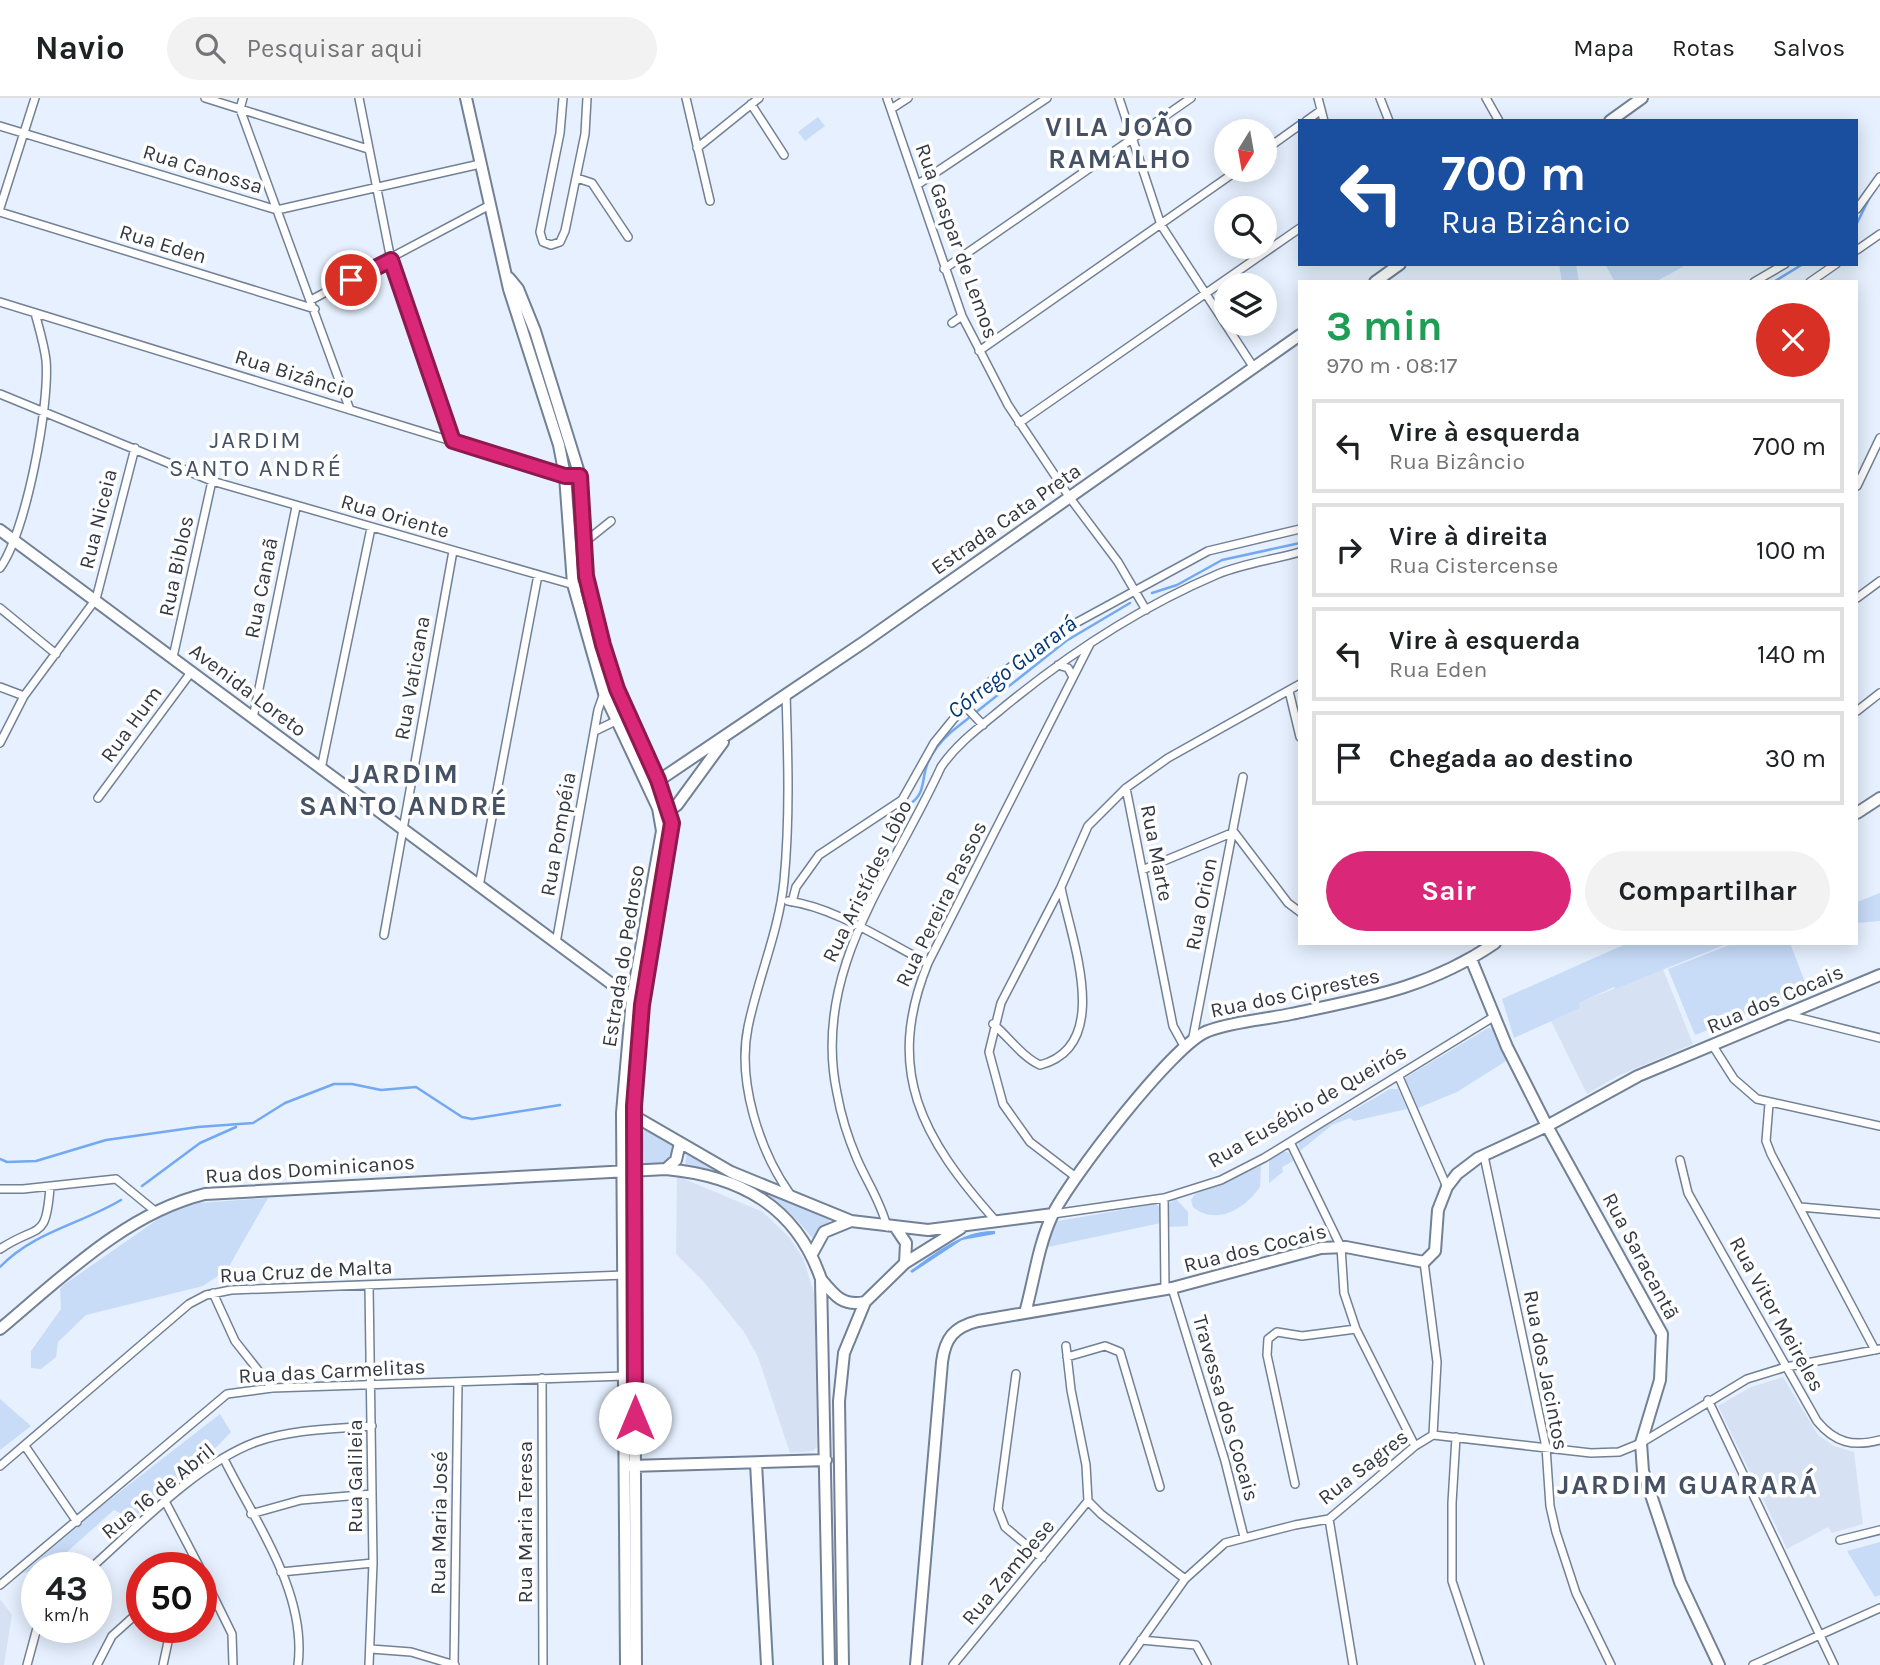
<!DOCTYPE html>
<html lang="pt">
<meta charset="utf-8">
<style>
body{margin:0;font-family:Karla,sans-serif;background:#f2f2f2;color:#202124;height:100vh;display:flex;flex-direction:column;font-size:26px;white-space:nowrap}
*{box-sizing:border-box;margin:0}
p{font-size:23px;color:#757577}
.icon{flex:none;width:38px;height:38px;fill:none;stroke:currentColor;stroke-width:2;stroke-linecap:round;stroke-linejoin:round}
.map{position:relative;flex:1;overflow:hidden}
.details{position:absolute;left:1298px;top:182px;width:560px;height:665px;display:flex;flex-direction:column;background:#fff;border-radius:0px;box-shadow:0 4px 18px #0003}
.details>*{flex:none}
.guide{position:absolute;left:1298px;top:21px;width:560px;height:147px;border-radius:0px;box-shadow:0 4px 18px #0003;background:#1a4fa0;color:#fff;overflow:hidden}
.needle{width:46px;rotate:191deg}
.fabs{position:absolute;left:1214px;top:21px;display:grid;gap:14px}
.fabs a{display:grid;place-items:center;width:63px;height:63px;border-radius:50%;background:#fff;box-shadow:0 4px 18px #0003;font-size:35px}
.speed{position:absolute;left:21px;top:1454px;display:flex;gap:14px;font-size:35px;font-weight:700;text-align:center}
.speed>*{display:grid;place-content:center;width:91px;height:91px;border-radius:50%;background:#fff;box-shadow:0 4px 18px #0003;line-height:1}
.speed small{font-size:18px;font-weight:400}
.speed .limit{border:10px solid #d22;background:#fff;color:#111}
.pin{position:absolute;display:grid;place-items:center;width:60px;height:60px;color:#fff;margin:-30px;border:4px solid #fff;border-radius:50%;box-shadow:0 2px 7px #0007}
.me{position:absolute;width:77px;margin:-38px;rotate:0deg;stroke-linejoin:round;filter:drop-shadow(0 0 5px #0008)}
.turn{display:flex;align-items:center;gap:24px;height:147px;padding:0 28px;font-size:32px}
.turn .icon{width:91px;height:91px;stroke-width:2.5}
.turn b{display:block;font-size:49px;line-height:60px}
.round{display:grid;place-items:center;flex:none;width:74px;height:74px;border-radius:37px;background:#f2f2f2}
.overview{display:flex;align-items:center;justify-content:space-between;height:119px;padding:0 28px}
h1{font-size:42px;font-weight:700;line-height:52px;color:#1e9e55}
.button{display:flex;gap:14px;margin-top:auto;padding:14px 28px}
.button a{flex:1;height:80px;border-radius:42px;background:#db2777;color:#fff;font-size:28px;font-weight:700;line-height:80px;text-align:center}
.button a+a{background:#f2f2f2;color:#202124}
ul{padding:0;list-style:none}
li{display:flex;align-items:center;gap:21px;height:94px;margin:0 14px 10px;padding:0 14px;border:4px solid #e0e0e0;border-radius:0px}
li div{flex:1}
li b{display:block;font-size:26px}
li em{font-style:normal}
header{display:flex;align-items:center;gap:42px;box-sizing:border-box;height:98px;padding:0 35px;background:#fff;border-bottom:2px solid #e0e0e0}
header strong{font-size:33px}
nav{display:flex;gap:38px;margin-inline-start:auto;font-size:24px}
.search{width:490px;height:63px;background:#f2f2f2;display:flex;align-items:center;gap:18px;box-sizing:border-box;padding:0 24px;border-radius:38px;color:#757577;font-size:26px}
.map>svg:first-child{display:block}
</style>
<header>
<strong>Navio</strong>
<div class="search"><svg class="icon" aria-label="search" viewBox="0 0 24 24"><circle cx="10" cy="10" r="6"/><path d="M15 15l6 6"/></svg>Pesquisar aqui</div>
<nav><a>Mapa</a><a>Rotas</a><a>Salvos</a></nav>
</header>
<div class="map">
<svg width="1880" height="1567" viewBox="0 0 1880 1567">
<rect width="100%" height="100%" fill="#e6f0fe"/>
<!-- built -->
<path fill="#d6e2f4" d="M1663,871L1693,946L1618,978L1587,996L1551,923L1579,910L1578,905Z
M677,1078L763,1114L789,1139L803,1160L814,1195L815,1216L817,1349L813,1353L790,1355L758,1259L744,1234L703,1183L676,1156Z
M1783,1279L1818,1337L1834,1348L1854,1354L1863,1426L1832,1435L1828,1429L1787,1451L1718,1308L1751,1289Z
M0,1501L12,1517L4,1567H0Z"/>
<!-- green -->
<path fill="#c8dcf8" d="M818,19L825,28L805,43L798,34Z
M1559,166H1576L1579,184H1562Z
M1605,166H1688L1655,184H1615Z
M1880,795V823L1857,825V804Z
M1628,845H1729L1615,891L1614,889L1579,905L1580,910L1514,940L1502,901Z
M1734,845H1790L1808,892L1695,937L1668,871Z
M1488,930L1494,931L1506,963L1457,994L1418,1010L1405,980Z
M1390,991H1398L1407,1011L1354,1023L1350,1020L1332,1027L1300,1053L1298,1044Z
M646,1030L672,1046L674,1056L667,1066H644L642,1035Z
M1283,1053L1289,1055L1293,1063L1282,1069L1283,1074L1269,1085V1063Z
M687,1054L744,1083L828,1119L830,1123L812,1140C782,1099 735,1074 685,1067Z
M1261,1068L1260,1089C1245,1111 1216,1128 1193,1109L1191,1102L1195,1096Z
M268,1100L227,1172L203,1188L86,1217L58,1244L56,1259L41,1271L31,1270V1253L61,1211L60,1191L65,1186L171,1112L199,1105Z
M1176,1101L1188,1114V1128L1169,1129L1168,1106Z
M1156,1106L1160,1109L1161,1125L1048,1149L1053,1127L1058,1123Z
M0,1301L31,1328L0,1352Z
M220,1316L231,1334L205,1361L132,1421L114,1412L50,1469L23,1475L99,1410Z
M1880,1444V1497L1875,1499L1847,1453Z"/>
<!-- water -->
<path fill="#73a8f2" d="M995,1133V1136L962,1142L912,1175L910,1173C936,1155 962,1132 995,1133Z"/>
<g fill="none" stroke-linecap="round" stroke-linejoin="round">
<!-- stream -->
<path stroke="#73a8f2" stroke-width="2.5" d="M1857,125L1870,99
M1775,183L1803,166
M1152,495L1177,487L1222,462L1300,445
M908,707C926,697 921,683 927,667C932,653 941,643 951,634L1066,543L1130,505
M0,1061L7,1064L36,1063L106,1042L198,1029L253,1025L285,1005L334,986H352L381,992L416,989L462,1019L472,1021L560,1007
M142,1088L200,1045L236,1029
M0,1169C33,1134 81,1126 121,1102"/>
<!-- street casing -->
<g stroke="#728196" stroke-width="10">
<path id="street" d="M205,0L368,51
M243,0L240,11L350,312
M359,0L391,162L453,343
M563,0L560,35L540,134L543,144L551,147L560,144L565,133L585,36L587,0
M686,0L710,103
M887,0L962,218L1008,307L1070,400L1118,464L1146,512
M1119,0L1161,127L1254,270
M1318,0L1324,23
M1380,0L1389,23
M1486,0L1499,23
M751,6L784,57
M891,11L908,0
M1306,23L1320,13
M0,28L277,112L480,66
M697,50L759,0
M1265,52L1300,27
M577,80L592,85L628,139
M917,87L1047,0
M0,110L35,0
M1857,111L1880,79
M0,114L315,211
M1857,152L1880,136
M944,171L1191,0
M1754,184L1785,166
M1810,184L1836,166
M311,202L490,107
M0,204L565,378H580
M952,225L962,218
M979,253L1238,72
M0,296L212,383L588,491
M1019,325L1300,130
M1857,388L1880,340
M586,443L611,423
M0,470C26,434 50,307 46,262C44,246 39,230 35,215
M1857,500L1880,483
M0,510L56,556
M173,559L212,383
M1058,567L1068,570L1073,579
M0,589L24,598
M1289,593L1300,639
M786,596C788,659 790,721 784,783C779,833 758,880 748,929C737,983 759,1052 790,1096
M965,608L983,627
M1857,613L1880,595
M253,620L296,409
M595,633L628,617
M0,645L24,598L96,501L135,350
M321,671L371,430
M1126,690L1173,928L1184,948
M98,700L192,573
M1142,772L1234,734L1288,805L1300,814
M479,788L538,477
M788,803C837,810 884,843 928,865
M792,804L796,789L819,757L902,702L934,645L960,613L979,592L1009,570L1063,532L1208,453L1300,431
M384,837L453,453
M556,845L598,612L604,595L615,587
M1788,917L1880,940
M993,926C1009,939 1022,959 1040,967C1114,948 1071,841 1061,790
M1193,939L1243,679
M1713,948L1734,981L1757,1001L1880,1028
M1399,979L1447,1089
M1769,1006L1766,1043L1771,1056L1875,1252
M1290,1044L1341,1149L1344,1195L1356,1231L1415,1348
M1484,1058L1546,1349L1550,1408L1556,1434L1576,1495L1611,1567
M1680,1062L1688,1095L1817,1323C1835,1345 1853,1349 1880,1342
M1077,1080L1030,1044L1003,1006L989,954L1001,905L1061,789L1088,728L1126,690L1168,660L1300,586
M0,1091H23L116,1081L155,1113
M1164,1100L1165,1192
M1800,1109L1880,1116
M1053,1116L1164,1100L1221,1082L1264,1060L1495,918
M995,1122C922,1040 884,973 928,865L1090,546
M887,1129C881,1104 867,1084 857,1061C848,1040 841,1018 837,995C811,872 893,775 941,669C956,647 977,631 998,614C1064,559 1138,510 1218,476C1244,465 1273,462 1300,454
M0,1151C39,1125 46,1144 50,1089
M1424,1164L1437,1264L1433,1337
M369,1188L373,1465L369,1567
M1172,1190L1225,1363L1244,1439
M213,1195L235,1243L272,1290
M1066,1248L1071,1292L1086,1367L1088,1403L1101,1416L1185,1481
M1067,1259L1105,1248L1120,1254L1160,1389
M1016,1276L998,1411L1005,1429L1042,1460
M542,1280L543,1567
M1708,1302L1834,1567
M1456,1339L1452,1405V1483L1480,1567
M25,1348L77,1424
M224,1361C255,1424 307,1494 298,1567
M0,1368L189,1206L206,1197L231,1192L625,1177
M1295,1386L1267,1257L1268,1241L1277,1234L1302,1238L1356,1231
M166,1405L200,1470
M251,1416L301,1402L372,1396
M1329,1421L1353,1567
M1840,1442L1880,1432
M91,1470C138,1428 197,1366 256,1344C293,1331 334,1331 372,1328
M201,1473L232,1536L233,1567
M281,1474L373,1465
M0,1487L227,1296L272,1290L625,1278
M1141,1542L1196,1547L1207,1567
M371,1551L411,1554L455,1567
M27,1567L37,1530
M97,1567L112,1538L142,1511
M163,1567L171,1530
M454,1567L458,1284
M953,1567L1088,1403
M1124,1567L1185,1481L1225,1445L1295,1427L1329,1421L1415,1348L1433,1337L1591,1355L1619,1354L1641,1345L1747,1281L1786,1269L1880,1251
M1753,1567L1880,1510"/>
</g>
<!-- secondary casing -->
<g stroke="#728196" stroke-width="14">
<path id="secondary" d="M466,0L509,191L559,347L565,378L573,486L604,595L658,710L662,733L632,901L622,1015L626,1567
M1610,23L1642,0
M509,180L518,191L535,233L580,378L586,478L602,547L616,591L658,682L672,725L641,907L633,1015L636,1567
M1375,184L1400,166
M0,432L636,904
M655,685L864,544L1300,237
M664,712H670L677,707L723,644
M1857,715L1880,700
M1471,861L1507,949L1547,1028L1662,1236L1660,1282L1641,1345L1643,1373L1680,1484L1719,1567
M629,1015L731,1074L851,1123L928,1132L1053,1116
M666,1071L676,1062L680,1045
M896,1130L906,1145L905,1165
M812,1156L824,1134L851,1123
M821,1181C834,1197 843,1209 865,1204
M1025,1215C1034,1183 1038,1148 1052,1118C1068,1083 1175,944 1208,933C1235,923 1263,922 1291,916C1367,900 1429,890 1495,845
M0,1231C61,1180 126,1115 205,1096L666,1071C740,1078 796,1108 821,1181L829,1567
M756,1365L767,1567
M630,1368L826,1362
M843,1567L839,1303L844,1255L865,1204L905,1165L961,1130
M916,1567L942,1264C945,1240 954,1229 978,1223L1172,1190L1321,1150L1346,1149L1424,1164L1435,1153L1438,1112L1447,1089L1457,1076L1478,1060L1547,1028L1638,978L1880,877"/>
</g>
<!-- street -->
<use href="#street" stroke="#fff" stroke-width="7"/>
<!-- secondary -->
<use href="#secondary" stroke="#fff" stroke-width="10"/>
</g>
<g fill="none" stroke-linecap="round" stroke-linejoin="round">
<!-- route casing -->
<g stroke="#8e194d" stroke-width="18">
<path id="route" d="M351,182L391,162L453,343L565,378H580L586,478L603,547L617,591L658,682L672,725L642,907L634,1008L635,1320"/>
</g>
<!-- route -->
<use href="#route" stroke="#db2777" stroke-width="12"/>
</g>
<g text-anchor="middle" dominant-baseline="central" stroke-width="7" stroke-linejoin="round" paint-order="stroke">
<!-- street labels -->
<g font-size="21" fill="#333943" stroke="#fff">
<text transform="translate(203 71) rotate(17)">Rua Canossa</text>
<text transform="translate(957 143) rotate(70)">Rua Gaspar de Lemos</text>
<text transform="translate(163 146) rotate(17)">Rua Eden</text>
<text transform="translate(295 276) rotate(17)">Rua Bizâncio</text>
<text transform="translate(395 418) rotate(16)">Rua Oriente</text>
<text transform="translate(98 421) rotate(-76)">Rua Niceia</text>
<text transform="translate(1006 421) rotate(-35)">Estrada Cata Preta</text>
<text transform="translate(176 468) rotate(-78)">Rua Biblos</text>
<text transform="translate(261 490) rotate(-79)">Rua Canaã</text>
<text transform="translate(412 580) rotate(-80)">Rua Vaticana</text>
<text transform="translate(248 592) rotate(37)">Avenida Loreto</text>
<text transform="translate(131 626) rotate(-54)">Rua Hum</text>
<text transform="translate(558 736) rotate(-80)">Rua Pompéia</text>
<text transform="translate(1157 755) rotate(79)">Rua Marte</text>
<text transform="translate(867 783) rotate(-64)">Rua Aristídes Lôbo</text>
<text transform="translate(941 806) rotate(-64)">Rua Pereira Passos</text>
<text transform="translate(1201 806) rotate(-79)">Rua Orion</text>
<text transform="translate(623 858) rotate(-81)">Estrada do Pedroso</text>
<text transform="translate(1295 895) rotate(-12)">Rua dos Ciprestes</text>
<text transform="translate(1775 901) rotate(-23)">Rua dos Cocais</text>
<text transform="translate(1307 1008) rotate(-30)">Rua Eusébio de Queirós</text>
<text transform="translate(310 1071) rotate(-4)">Rua dos Dominicanos</text>
<text transform="translate(1255 1150) rotate(-14)">Rua dos Cocais</text>
<text transform="translate(1641 1158) rotate(62)">Rua Saracantã</text>
<text transform="translate(306 1173) rotate(-3)">Rua Cruz de Malta</text>
<text transform="translate(1777 1216) rotate(61)">Rua Vitor Meireles</text>
<text transform="translate(1546 1272) rotate(79)">Rua dos Jacintos</text>
<text transform="translate(332 1273) rotate(-3)">Rua das Carmelitas</text>
<text transform="translate(1226 1310) rotate(74)">Travessa dos Cocais</text>
<text transform="translate(1363 1369) rotate(-38)">Rua Sagres</text>
<text transform="translate(355 1378) rotate(-90)">Rua Galileia</text>
<text transform="translate(158 1393) rotate(-39)">Rua 16 de Abril</text>
<text transform="translate(525 1424) rotate(-90)">Rua Maria Teresa</text>
<text transform="translate(439 1425) rotate(-89)">Rua Maria José</text>
<text transform="translate(1008 1474) rotate(-50)">Rua Zambese</text>
</g>
<!-- water labels -->
<g font-size="23" font-style="italic" fill="#003777" stroke="#fff">
<text transform="translate(1012 569) rotate(-37)">Córrego Guarará</text>
</g>
<!-- quarter labels -->
<g font-size="24" letter-spacing="2" fill="#455266" stroke="#fff">
<text x="256" y="342">JARDIM<tspan x="256" dy="28">SANTO ANDRÉ</tspan></text>
</g>
<!-- district labels -->
<g font-size="28" font-weight="bold" letter-spacing="2" fill="#455266" stroke="#fff">
<text x="1120" y="28">VILA JOÃO<tspan x="1120" dy="32">RAMALHO</tspan></text>
<text x="404" y="675">JARDIM<tspan x="404" dy="32">SANTO ANDRÉ</tspan></text>
<text x="1688" y="1386">JARDIM GUARARÁ</text>
</g>
</g>
</svg>
<div class="fabs">
<a><svg class="needle" viewBox="-14 -14 28 28"><path d="M0-13l5 13h-10z" fill="#e53935"/><path d="M0 13l5-13h-10z" fill="#757577"/></svg></a>
<a><svg class="icon" aria-label="search" viewBox="0 0 24 24"><circle cx="10" cy="10" r="6"/><path d="M15 15l6 6"/></svg></a>
<a><svg class="icon" aria-label="layers" viewBox="0 0 24 24"><path d="M12 4l9 5-9 5-9-5zM3 14l9 5 9-5"/></svg></a>
</div>
<div class="speed"><div>43<small>km/h</small></div><div class="limit">50</div></div>
<div class="pin" style="left:351px;top:182px;background:#d93025"><svg class="icon" aria-label="arrive" viewBox="0 0 24 24"><path d="M6 21V4h12l-3 4 3 4H6"/></svg></div>
<svg class="me" style="left:635px;top:1320px" viewBox="-20 -20 40 40"><circle r="19" fill="#fff"/><path d="M0-13L10 11 0 6-10 11z" fill="#db2777"/></svg>
<div class="guide">
<div class="turn"><svg class="icon" aria-label="left" viewBox="0 0 24 24"><path d="M17 20v-9H6M10 6l-5 5 5 5"/></svg><div><b>700 m</b>Rua Bizâncio</div></div>
</div>
<section class="details">
<div class="overview"><div><h1>3 min</h1><p>970 m · 08:17</p></div><a class="round" style="background:#d93025;color:#fff"><svg class="icon" aria-label="close" viewBox="0 0 24 24"><path d="M6 6l12 12M18 6L6 18"/></svg></a></div>
<ul>
<li><svg class="icon" aria-label="left" viewBox="0 0 24 24"><path d="M17 20v-9H6M10 6l-5 5 5 5"/></svg><div><b>Vire à esquerda</b><p>Rua Bizâncio</p></div><em>700 m</em></li>
<li><svg class="icon" aria-label="right" viewBox="0 0 24 24"><path d="M7 20v-9h11M14 6l5 5-5 5"/></svg><div><b>Vire à direita</b><p>Rua Cistercense</p></div><em>100 m</em></li>
<li><svg class="icon" aria-label="left" viewBox="0 0 24 24"><path d="M17 20v-9H6M10 6l-5 5 5 5"/></svg><div><b>Vire à esquerda</b><p>Rua Eden</p></div><em>140 m</em></li>
<li><svg class="icon" aria-label="arrive" viewBox="0 0 24 24"><path d="M6 21V4h12l-3 4 3 4H6"/></svg><div><b>Chegada ao destino</b></div><em>30 m</em></li>
</ul>
<div class="button"><a>Sair</a><a>Compartilhar</a></div>
</section>
</div>
